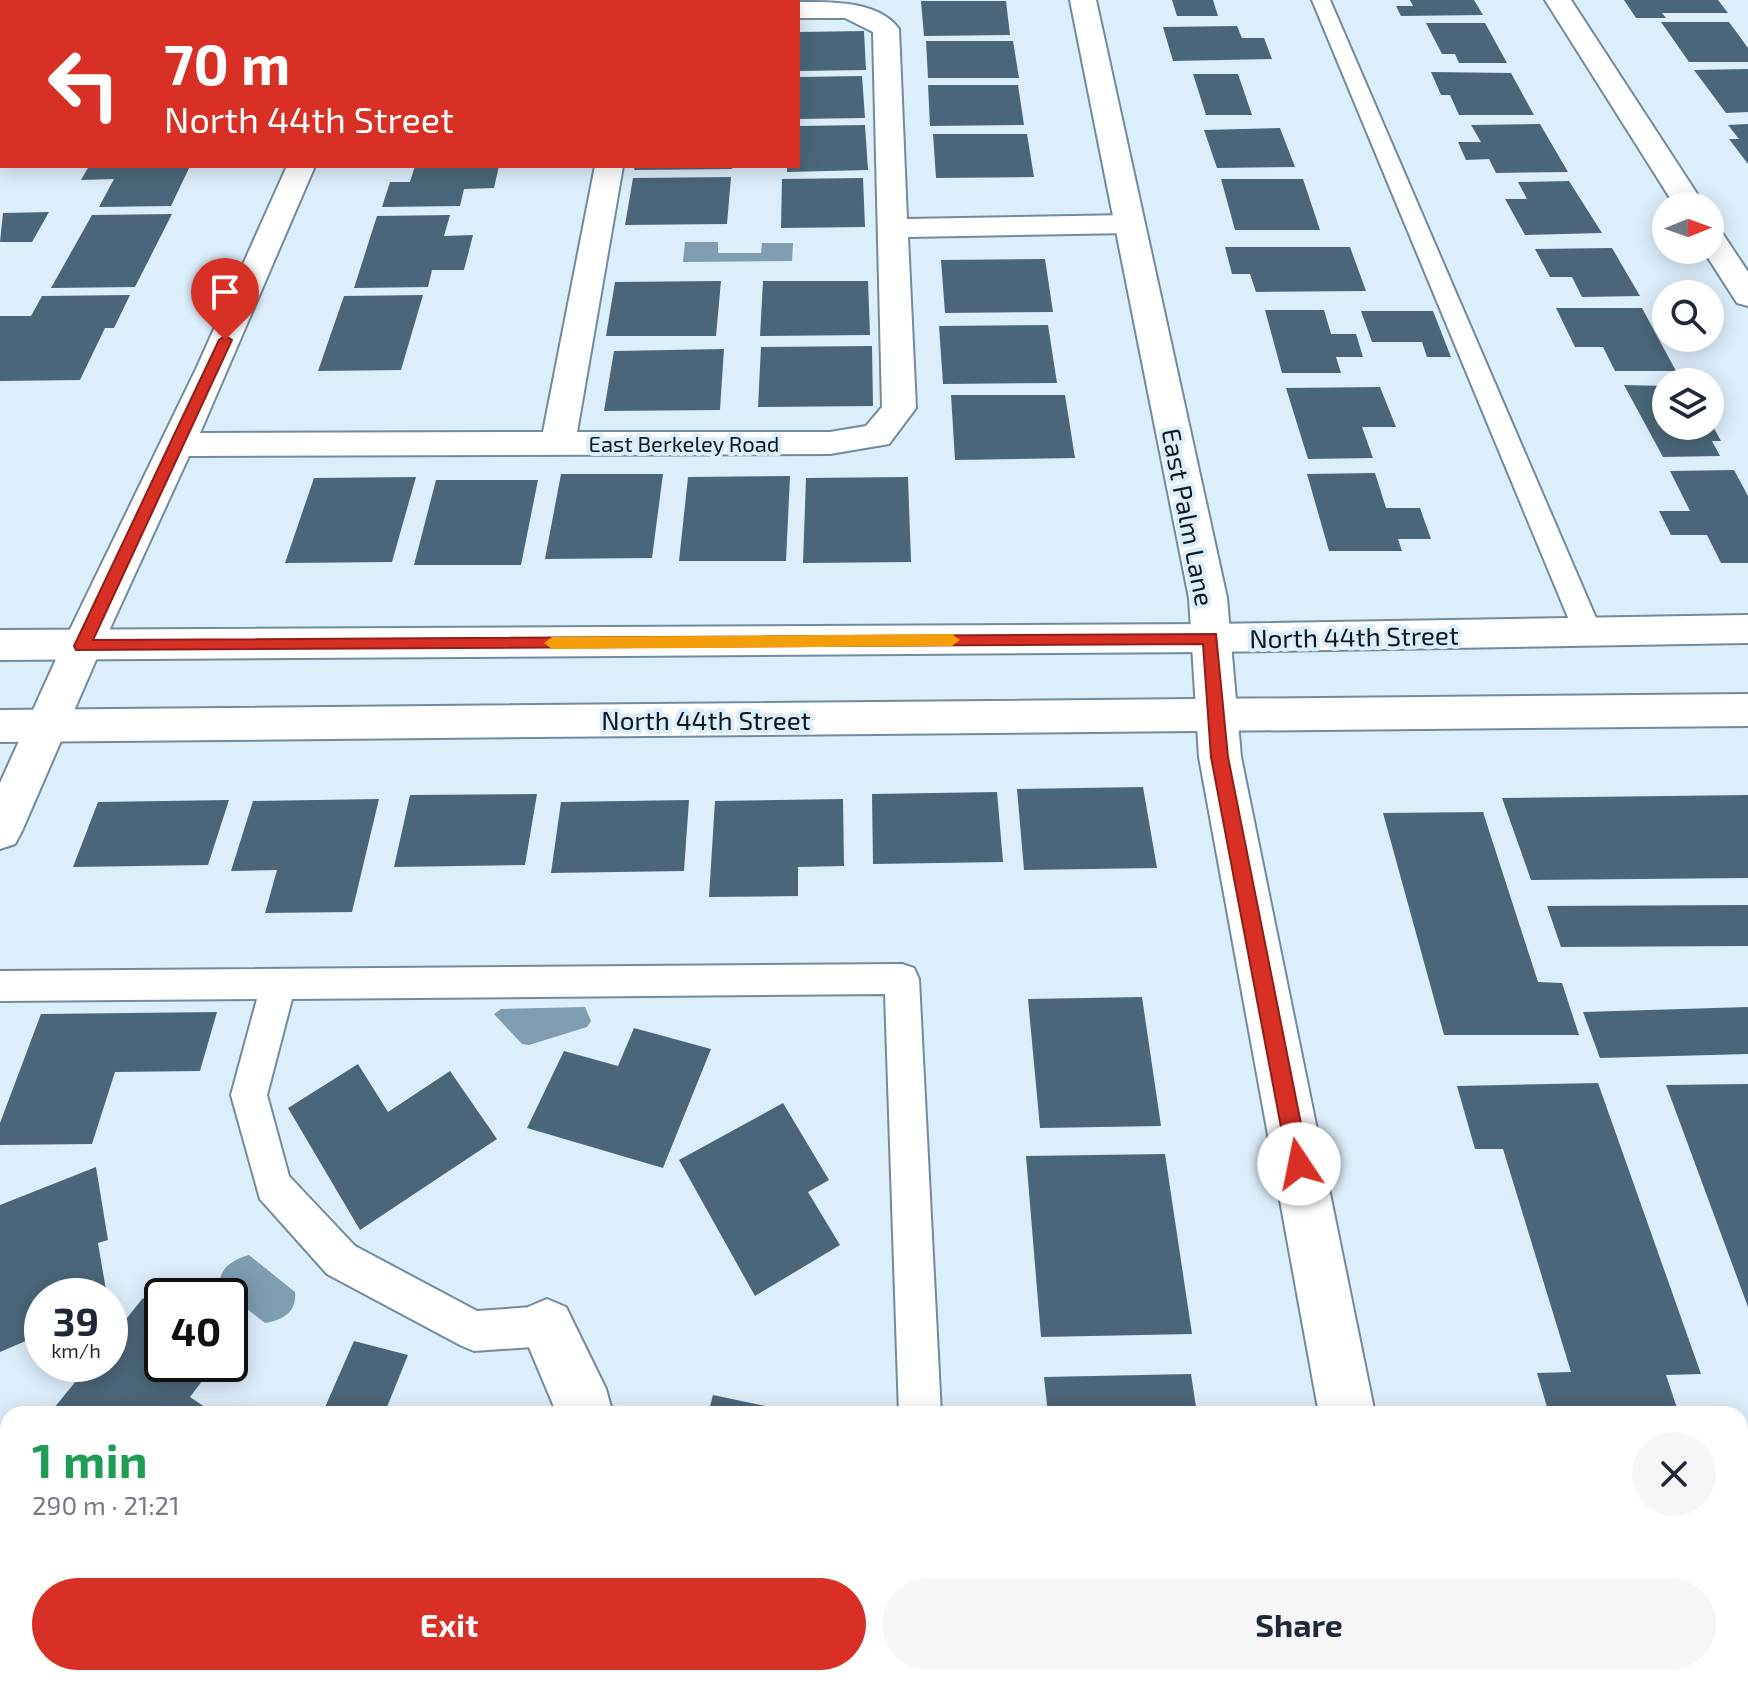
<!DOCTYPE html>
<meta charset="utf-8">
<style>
body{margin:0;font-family:"Exo 2",sans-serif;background:#f6f6f7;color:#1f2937;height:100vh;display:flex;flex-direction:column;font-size:30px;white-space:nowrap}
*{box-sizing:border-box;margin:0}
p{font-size:26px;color:#747a83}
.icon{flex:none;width:44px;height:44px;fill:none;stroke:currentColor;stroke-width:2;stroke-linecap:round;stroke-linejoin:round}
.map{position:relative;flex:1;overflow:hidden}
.drawer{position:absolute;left:0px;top:1406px;width:1748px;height:280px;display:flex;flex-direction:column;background:#fff;border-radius:24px 24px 0 0;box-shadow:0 4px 20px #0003}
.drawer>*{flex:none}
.banner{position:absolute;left:0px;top:0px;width:800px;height:168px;box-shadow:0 4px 20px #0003;background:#d93025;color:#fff;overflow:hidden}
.needle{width:52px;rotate:89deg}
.tools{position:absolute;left:1652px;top:192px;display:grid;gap:16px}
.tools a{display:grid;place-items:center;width:72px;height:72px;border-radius:50%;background:#fff;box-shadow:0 4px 20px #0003;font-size:40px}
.speed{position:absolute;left:24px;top:1278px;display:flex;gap:16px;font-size:40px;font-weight:700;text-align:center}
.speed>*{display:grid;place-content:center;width:104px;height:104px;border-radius:50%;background:#fff;box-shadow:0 4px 20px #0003;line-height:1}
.speed small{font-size:20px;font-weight:400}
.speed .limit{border:4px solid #111;border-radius:12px;background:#fff;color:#111}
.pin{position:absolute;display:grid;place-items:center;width:68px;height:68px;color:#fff;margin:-82px -34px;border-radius:50% 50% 50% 0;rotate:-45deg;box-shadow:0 0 8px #0007}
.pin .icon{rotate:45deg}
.me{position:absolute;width:88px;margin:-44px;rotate:349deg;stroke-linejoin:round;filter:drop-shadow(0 0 6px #0008)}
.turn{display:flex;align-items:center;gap:28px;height:168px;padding:0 32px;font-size:36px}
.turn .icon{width:104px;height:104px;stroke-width:2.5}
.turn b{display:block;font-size:56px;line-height:68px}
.round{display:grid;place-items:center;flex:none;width:84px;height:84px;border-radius:42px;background:#f6f6f7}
.headline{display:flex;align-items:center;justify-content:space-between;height:136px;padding:0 32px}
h1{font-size:48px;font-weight:700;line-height:60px;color:#1e9e55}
.cta{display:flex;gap:16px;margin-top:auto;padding:16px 32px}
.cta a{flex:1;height:92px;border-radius:48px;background:#d93025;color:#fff;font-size:32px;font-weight:700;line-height:92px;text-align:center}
.cta a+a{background:#f6f6f7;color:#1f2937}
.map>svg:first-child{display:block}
</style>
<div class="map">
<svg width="1748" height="1686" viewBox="0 0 1748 1686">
<rect width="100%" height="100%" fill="#ddeefb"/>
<!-- water -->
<path fill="#7f9cb1" d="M685,242H718V253H761L762,243H793L792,261L683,262Z
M585,1007L591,1021L587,1027L529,1045L522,1044L494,1014L501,1009Z
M249,1255L295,1292C297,1312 283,1320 265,1323L219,1287C219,1268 232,1260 249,1255Z"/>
<!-- building -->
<path fill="#4b667a" d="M1172,0H1213L1218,16H1177Z
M1410,0H1474L1483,15L1401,16L1396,6H1413Z
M1624,0H1718L1728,13H1662L1666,18H1636Z
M921,1H1006L1010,35L924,36Z
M1661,22H1729L1748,48V62H1689Z
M1426,23H1485L1507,63H1459L1455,54H1442Z
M1237,26L1242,38H1264L1272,59L1173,61L1163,27Z
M864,31L866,70L798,71V32Z
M926,41H1013L1019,78H928Z
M1748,69V112L1726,113L1694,70Z
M1431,72L1511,73L1534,115H1459L1450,95H1441Z
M1193,74H1238L1252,115H1206Z
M862,76L865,118L798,119V77Z
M928,85H1018L1024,125L930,126Z
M1540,124L1568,172L1496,173L1489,159L1466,160L1458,142H1481L1471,125Z
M1748,124V164L1729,139H1739L1728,125Z
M865,125L868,170L787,172V166H798V126Z
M1280,128L1295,167L1217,168L1204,130Z
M933,134H1027L1034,177L936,178Z
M89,166H190L171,206L99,207L114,179L81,180Z
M415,166H499L494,188L464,189L460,206L382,207L390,182H410Z
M635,166H732V169L634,170Z
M731,177L727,224L625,225L633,178Z
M863,178L865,227L781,228L782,179Z
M1221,179H1303L1320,230H1235Z
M1569,181L1602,233L1525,235L1505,199H1527L1518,182Z
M49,212L32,242H0L3,213Z
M172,214L135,287L51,288L92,215Z
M450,215L444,236L473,235L464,270H432L428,287L354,288L377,216Z
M1225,247H1350L1366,291L1256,292L1250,274H1232Z
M1612,248L1640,296L1582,297L1572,277H1550L1535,249Z
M1045,259L1053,312L945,313L941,260Z
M721,281L716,336H606L615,282Z
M763,281H868L870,335L760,336Z
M130,295L114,328H105L80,380L0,381V316H31L42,296Z
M423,295L401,370L318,371L344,296Z
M1556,308H1642L1676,371H1615L1603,347H1575Z
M1265,310H1324L1331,334H1356L1363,357H1336L1341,373H1282Z
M1361,311H1433L1451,357H1427L1422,342H1372Z
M1048,325L1057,383L943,384L939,326Z
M872,346L873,406L758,407L761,347Z
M724,349L720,410L604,411L614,351Z
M1624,385L1666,386V426H1710V421L1721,441H1712L1720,456L1663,457Z
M1380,387L1396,427H1362L1373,458L1308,459L1286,388Z
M951,395H1065L1075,458L955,460Z
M1734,470L1748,496V563H1721L1707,535H1671L1659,511H1690L1670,471Z
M1375,473L1386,508H1420L1431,539H1398L1402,551H1329L1307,474Z
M561,474H663L652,558L545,559Z
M790,476L786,561H679L688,477Z
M416,477L392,562L285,563L314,478Z
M908,477L911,562L803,563L806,478Z
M436,480H538L521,565H414Z
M1143,787L1157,868L1024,870L1017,789Z
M997,792L1003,862L873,864L872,794Z
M537,794L525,865L394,867L410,795Z
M1748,795V878L1531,880L1502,798Z
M379,799L352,912L265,913L277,870L231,871L253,801Z
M843,799L844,866L798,867V896L709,897L715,801Z
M229,800L208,865L73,867L98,802Z
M689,800L684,871L551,873L561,802Z
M1483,812L1538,982L1562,983L1579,1035H1444L1383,813Z
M1748,905V946L1561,947L1547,906Z
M1142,997L1161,1126L1040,1128L1028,999Z
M1748,1007V1054L1600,1058L1583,1012Z
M217,1012L200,1071L115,1072L92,1144L0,1145V1123L41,1014Z
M634,1028L711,1049L663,1168L527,1128L564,1051L618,1066Z
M358,1064L388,1112L450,1071L497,1139L360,1230L288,1108Z
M1598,1083L1701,1374L1666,1375L1679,1414H1549L1537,1373L1571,1372L1503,1149H1475L1457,1086Z
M1748,1084V1307L1666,1085Z
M783,1103L829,1180L808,1192L840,1245L755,1296L679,1160Z
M1165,1154L1192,1334L1041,1337L1026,1156Z
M96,1167L108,1240L98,1243L107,1296H42V1334L0,1352V1205Z
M143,1298L162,1310V1364H215L190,1397L215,1414H49L90,1364H110V1339Z
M230,1318L244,1326L230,1345Z
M354,1341L408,1355L387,1407L409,1414H322Z
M1191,1374L1197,1414H1048L1044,1377Z
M713,1395L785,1410L784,1414H708Z
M1740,1631H1748V1686H1624L1622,1678H1740Z"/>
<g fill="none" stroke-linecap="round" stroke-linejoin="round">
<!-- lane casing -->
<g stroke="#708a9e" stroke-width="4">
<path id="lane" d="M1312,0H1330L1602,632L1598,639L1588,642L1578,639L1574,632Z
M902,964L914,968L919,979L941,1414H899L885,994L292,999L267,1095L289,1176L355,1246L477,1311L547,1306L561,1312L567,1326L561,1340L547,1346L474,1351L460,1345L327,1274L260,1199L231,1095L257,999L0,1001V971Z
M908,1678H954L955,1686H909Z"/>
</g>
<!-- street casing -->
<g stroke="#708a9e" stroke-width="4">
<path id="street" d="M1545,0H1571L1705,206H1675Z
M798,2C830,2 878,0 899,29L907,219L1130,215L1141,218L1145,224L1141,230L1130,233L908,237L916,408L889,444L830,454L189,456L102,646L22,831L15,844L0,849V783L62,646L196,369L287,166H315L200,433L543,432L595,166H623L577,432H830L866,426L882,407L873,32L845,18H798Z
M1710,228L1721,231L1748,272V306L1737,303L1703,250H1710Z
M547,1299L566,1307L606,1389L613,1414H557L520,1326L528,1307Z
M0,1621L8,1624V1678H81L84,1686H0Z
M512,1678H574L573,1686H511Z"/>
</g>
<!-- secondary casing -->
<g stroke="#708a9e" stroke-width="4">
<path id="secondary" d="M1070,0H1096L1227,598L1241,757L1375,1414H1319L1199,757L1189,598Z
M1367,1678H1429L1431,1686H1369Z"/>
</g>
<!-- primary casing -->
<g stroke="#708a9e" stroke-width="4">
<path id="primary" d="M1748,615V643L1211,652L0,660V630L1211,624Z
M1748,694V726L0,742V710Z"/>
</g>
<!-- lane -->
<use href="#lane" fill="#fff" fill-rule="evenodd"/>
<!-- street -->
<use href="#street" fill="#fff" fill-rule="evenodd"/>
<!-- secondary -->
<use href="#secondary" fill="#fff" fill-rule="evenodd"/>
<!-- primary -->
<use href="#primary" fill="#fff" fill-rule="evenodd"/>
</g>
<!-- route -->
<path fill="#d93025" stroke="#8d1f18" stroke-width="2" d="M225,336L232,340L93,640L1216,634L1228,757L1309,1164L1306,1171L1299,1174L1291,1171L1288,1164L1211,757L1203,644L76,650L74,646L219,340Z"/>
<!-- slow -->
<path fill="#f59e0b" d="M952,634L960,640L952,646L552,649L544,643L552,637Z"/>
<g text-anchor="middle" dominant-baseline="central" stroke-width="8" stroke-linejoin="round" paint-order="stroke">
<!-- far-street labels -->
<g font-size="22" fill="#0e181f" stroke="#ddeefb">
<text x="684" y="443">East Berkeley Road</text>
</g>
<!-- street labels -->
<g font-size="26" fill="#0e181f" stroke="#ddeefb">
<text transform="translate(1189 517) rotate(79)">East Palm Lane</text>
<text transform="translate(1354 636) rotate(-1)">North 44th Street</text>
<text x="706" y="719">North 44th Street</text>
</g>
</g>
</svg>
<div class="tools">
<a><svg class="needle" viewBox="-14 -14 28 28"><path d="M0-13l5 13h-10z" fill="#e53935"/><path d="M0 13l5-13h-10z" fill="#747a83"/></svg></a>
<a><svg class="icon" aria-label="search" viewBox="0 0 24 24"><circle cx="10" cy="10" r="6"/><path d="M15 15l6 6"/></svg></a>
<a><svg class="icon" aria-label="layers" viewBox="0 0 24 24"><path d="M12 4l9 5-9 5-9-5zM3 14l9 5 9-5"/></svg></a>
</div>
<div class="speed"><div>39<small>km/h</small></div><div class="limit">40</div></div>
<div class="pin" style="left:225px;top:340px;background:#d93025"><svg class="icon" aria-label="arrive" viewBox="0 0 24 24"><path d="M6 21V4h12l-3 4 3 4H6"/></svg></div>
<svg class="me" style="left:1299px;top:1164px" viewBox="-20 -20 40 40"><circle r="19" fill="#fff"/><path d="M0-13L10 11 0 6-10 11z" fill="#d93025"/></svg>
<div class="banner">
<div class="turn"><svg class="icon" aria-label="left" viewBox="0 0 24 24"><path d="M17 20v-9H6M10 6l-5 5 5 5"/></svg><div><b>70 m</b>North 44th Street</div></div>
</div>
<section class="drawer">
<div class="headline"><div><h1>1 min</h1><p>290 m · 21:21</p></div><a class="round"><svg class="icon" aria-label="close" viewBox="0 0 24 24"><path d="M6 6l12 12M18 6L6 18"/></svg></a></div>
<div class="cta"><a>Exit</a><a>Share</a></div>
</section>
</div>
